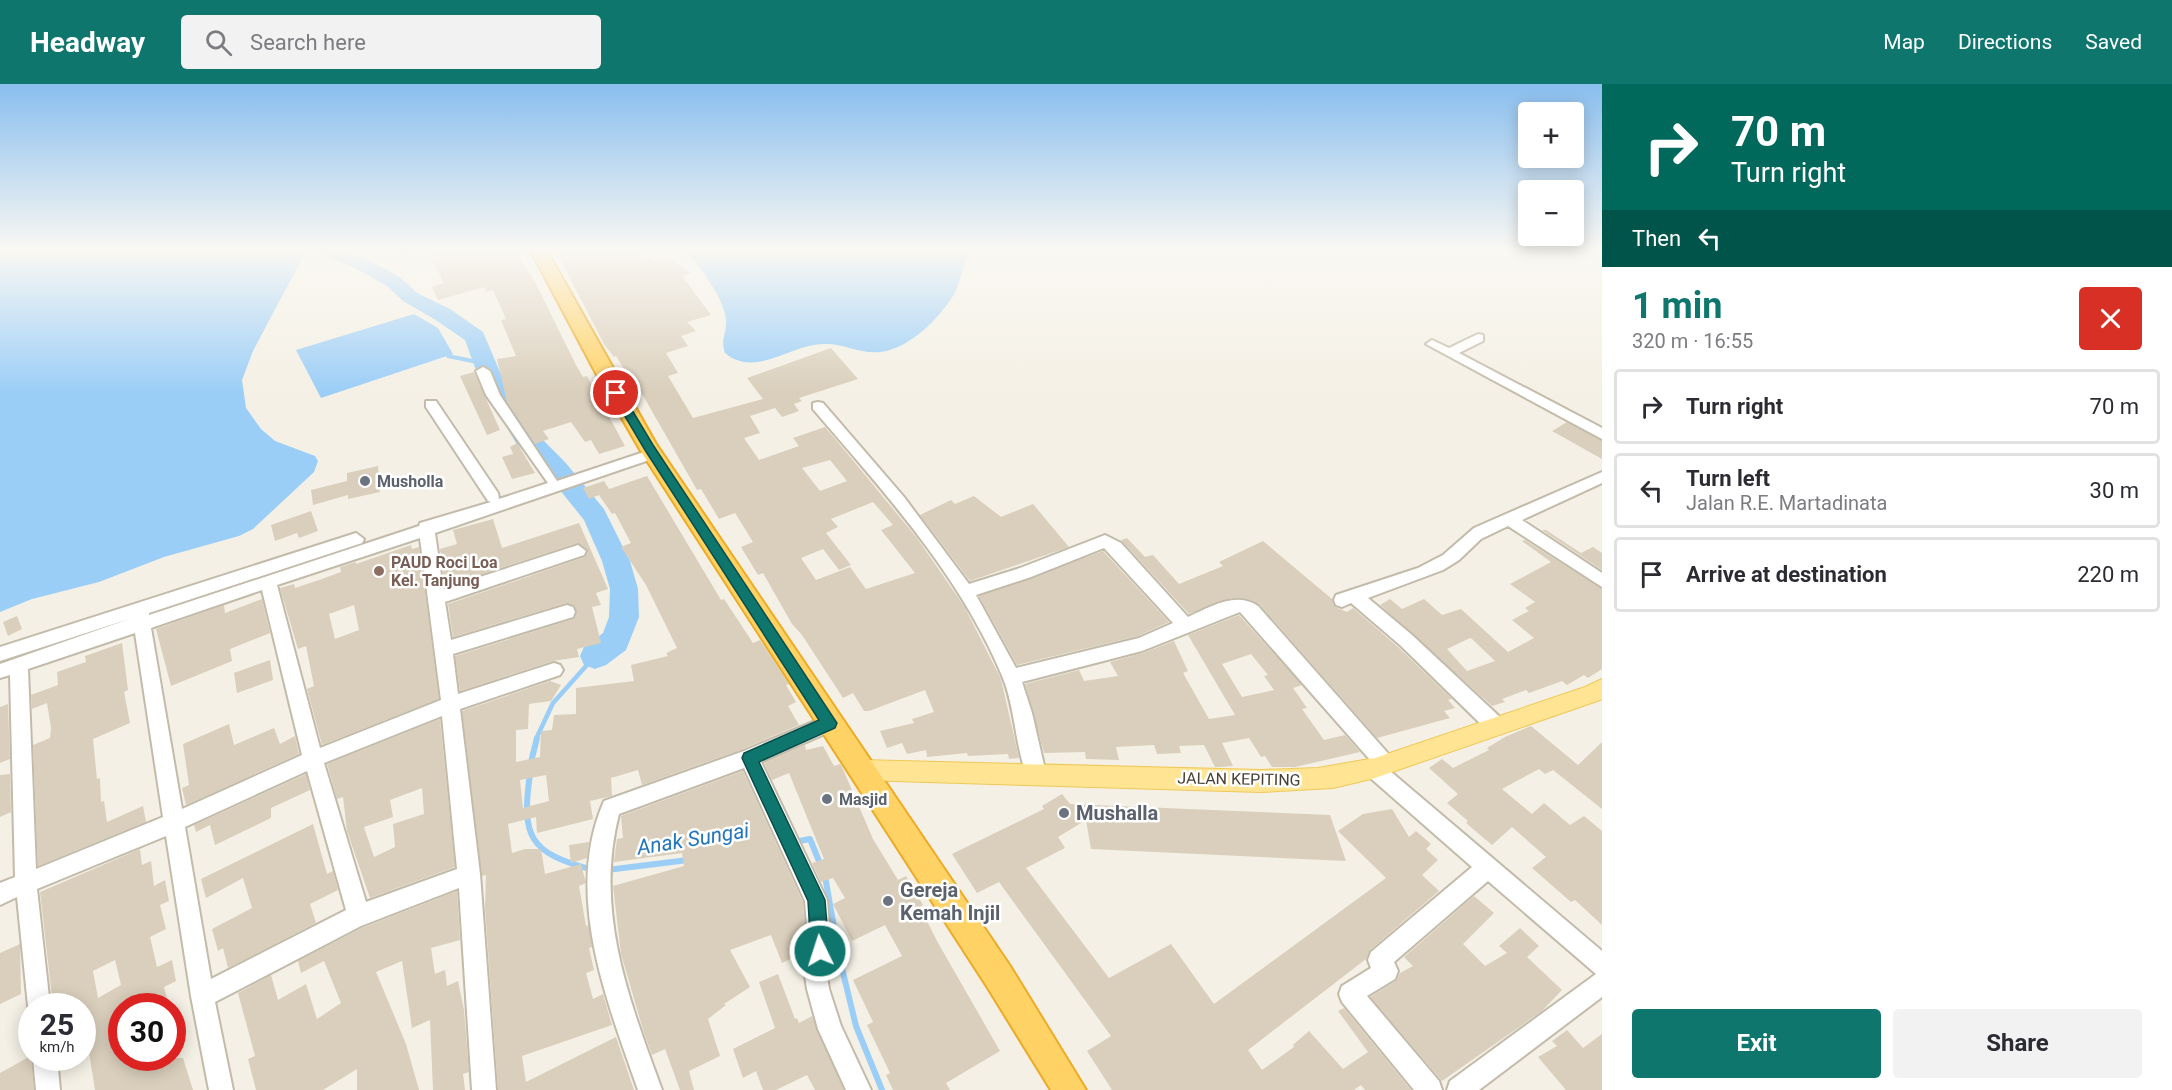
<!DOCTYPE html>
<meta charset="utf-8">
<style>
body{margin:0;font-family:Roboto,sans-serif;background:#f2f2f3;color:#2b2b33;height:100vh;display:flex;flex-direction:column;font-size:22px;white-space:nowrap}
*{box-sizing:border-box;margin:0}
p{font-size:20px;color:#7c7c81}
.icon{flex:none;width:33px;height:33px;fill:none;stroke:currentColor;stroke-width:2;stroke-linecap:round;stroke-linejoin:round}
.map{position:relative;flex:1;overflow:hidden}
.panel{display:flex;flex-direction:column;background:#fff;width:570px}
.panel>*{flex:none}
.hud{background:#00695c;color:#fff;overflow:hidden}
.controls{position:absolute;left:1518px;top:18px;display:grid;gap:12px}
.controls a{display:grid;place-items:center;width:66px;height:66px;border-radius:6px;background:#fff;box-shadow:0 3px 15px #0003;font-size:30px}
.speed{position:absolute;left:18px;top:909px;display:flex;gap:12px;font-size:30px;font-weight:700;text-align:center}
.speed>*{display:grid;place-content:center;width:78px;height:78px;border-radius:50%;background:#fff;box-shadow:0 3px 15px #0003;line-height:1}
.speed small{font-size:15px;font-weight:400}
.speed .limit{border:9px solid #d22;background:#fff;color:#111}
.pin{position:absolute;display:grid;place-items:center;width:51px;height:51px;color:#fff;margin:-26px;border:3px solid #fff;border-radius:50%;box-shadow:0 2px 6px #0007}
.me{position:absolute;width:66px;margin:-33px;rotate:356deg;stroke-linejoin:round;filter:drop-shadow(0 0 4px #0008)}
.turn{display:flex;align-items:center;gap:21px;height:126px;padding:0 30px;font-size:27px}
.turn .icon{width:78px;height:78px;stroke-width:2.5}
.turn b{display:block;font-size:42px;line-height:51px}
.then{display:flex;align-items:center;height:57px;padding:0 30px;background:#0003;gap:12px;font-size:22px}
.round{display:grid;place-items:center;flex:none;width:63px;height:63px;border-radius:6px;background:#f2f2f3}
.head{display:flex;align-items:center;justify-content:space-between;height:102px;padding:0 30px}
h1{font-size:36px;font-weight:700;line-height:45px;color:#0f766e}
.action{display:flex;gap:12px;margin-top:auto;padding:12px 30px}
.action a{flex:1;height:69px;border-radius:6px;background:#0f766e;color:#fff;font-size:24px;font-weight:700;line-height:69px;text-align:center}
.action a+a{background:#f2f2f3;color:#2b2b33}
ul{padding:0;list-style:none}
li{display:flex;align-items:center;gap:18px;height:75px;margin:0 12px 9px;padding:0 18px;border:3px solid #e1e1e2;border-radius:6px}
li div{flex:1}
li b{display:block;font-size:22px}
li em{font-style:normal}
header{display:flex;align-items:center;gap:36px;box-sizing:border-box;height:84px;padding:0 30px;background:#0f766e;color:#fff}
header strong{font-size:28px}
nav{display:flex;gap:33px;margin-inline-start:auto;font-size:21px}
.search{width:420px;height:54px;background:#f2f2f3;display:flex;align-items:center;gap:15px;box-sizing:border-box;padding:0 21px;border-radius:6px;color:#7c7c81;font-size:22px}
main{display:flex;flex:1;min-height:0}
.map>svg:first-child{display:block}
</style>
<header>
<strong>Headway</strong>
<div class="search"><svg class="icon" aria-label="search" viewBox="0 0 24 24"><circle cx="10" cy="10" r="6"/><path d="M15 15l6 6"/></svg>Search here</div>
<nav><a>Map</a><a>Directions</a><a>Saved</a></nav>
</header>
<main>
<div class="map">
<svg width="1602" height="1006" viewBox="0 0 1602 1006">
<rect width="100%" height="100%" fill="#f4f0e5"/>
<!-- water -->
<path fill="#9bcef7" d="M0,167H306L253,267L242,296L246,324L261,345L275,357L315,372L318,377L314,388L253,445L239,452L164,473L99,498L32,515L0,528Z
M686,167H971C963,178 963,188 958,201C954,215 936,235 925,245C912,256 897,266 880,268C861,270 844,260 826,260C791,259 756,295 725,269C720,255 727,249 726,237C725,215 700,183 686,167Z
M414,230L438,244L453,270L321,314L296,266Z"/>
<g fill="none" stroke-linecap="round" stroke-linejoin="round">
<!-- stream-far2 -->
<path stroke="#9bcef7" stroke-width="4" d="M448,272L487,280"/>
<!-- stream-far1 -->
<path stroke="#9bcef7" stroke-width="4.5" d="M536,655L553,619L595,572"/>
<!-- stream -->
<path stroke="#9bcef7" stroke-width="6" d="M531,678L537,654
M530,690C521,753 529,769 593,786
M794,758L810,755L821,782
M607,786L688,776
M825,792L839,872L856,942L882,1006"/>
<!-- river -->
<path fill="#9bcef7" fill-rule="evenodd" d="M320,167H347L369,176L401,194L417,209L450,225L483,248L505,300L534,347L565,378L604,425L630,477L638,505L639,533L626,566L606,581L595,585L584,581L580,572L584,563L603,549L609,533L610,505L602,477L584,436L547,390L516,359L481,300L465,256L434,235L403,217L387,202L355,184L323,171Z"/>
</g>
<!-- building -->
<path fill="#dacfbc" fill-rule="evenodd" d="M427,167H515L534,196L576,281L583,293L587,292L625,362L599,370L591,356L585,358L571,338L543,347L549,355L535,360L507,318L497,275L516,272L501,236L506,235L493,206L486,208L484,203L438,216L432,203L444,199Z
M556,167H641L642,175L651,173L654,178L668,173L691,189L682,192L711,231L687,238L696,247L681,252L688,262L666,269L678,289L668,292L693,334L763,315L747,294L831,264L858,295L799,314L802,317L794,320L799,327L782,333L775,324L750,332L760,349L744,354L759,376L799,362L793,354L825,343L837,357L917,454L964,522L1001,595L1019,674L1009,675L1008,670L968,672L967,669L927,673L926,666L907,670L902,659L887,664L880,647L914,639L912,635L934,628L925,606L869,627H864L853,609L843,614L802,551L792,540L763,489L758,491L741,463L753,458L735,429L719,435L701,405L697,406L637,301L635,302L616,272L614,273L604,260ZM830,376L847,397L820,407L802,384ZM873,418L893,441L881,446L915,489L866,505L850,483L816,496L801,474L823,465L839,486L851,481L826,449L838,443L831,435Z
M474,288L500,346L487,351L460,292Z
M1567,338L1602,357V375L1552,347Z
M517,359L535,389L512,395L502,373L513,370L510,363Z
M378,382L380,408L348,415V411L313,421L311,406L347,397V389Z
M647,392L721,516L724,515L753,559L760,556L789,600L786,601L796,618L788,622L799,641L743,665L642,701L638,686L611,694L612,712L590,717L593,735L537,749L536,733L508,740L512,769L525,765H541L545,790L581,780L586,799L579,802L586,842L589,841L592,863L589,864L594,886L586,889L593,915L603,910L612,941L522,972L526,998L616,953L634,1006H498L485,825L486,791L482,792L462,627L550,597L561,601L551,617L529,620L528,645L516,646V678L540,673L541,647L552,646L554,631L576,630V604L634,597L631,581L668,572L666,569L677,564L646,501L621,463L631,459L615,429L612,430L599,411L589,415L583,404L604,397L609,405ZM546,691L549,717L523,724L520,696Z
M974,412L1001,433L1033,420L1069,463L970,497L920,431L951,416L955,420Z
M311,427L318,447L299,454L297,449L275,457L271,441Z
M493,435L502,464L579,439L608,505L596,509L601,521L592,523L601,559L577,565L579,573L553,577L460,607L455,572L574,535L577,529L574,521L566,519L453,553L448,520L585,473L588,468L577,459L445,502L440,465L457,460L453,446Z
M1542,446H1546L1581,469L1593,463L1602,469V486Z
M1127,454L1145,473L1153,471L1179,500L1223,482L1219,478L1263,457L1332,515L1335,523L1347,528L1353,524L1398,563L1452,615L1448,616L1455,624L1444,627L1450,634L1377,654L1260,521L1250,516L1231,514L1189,530L1121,456Z
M1525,456L1602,505V585L1588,594L1584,591L1567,601L1562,597L1529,609L1526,606L1502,615L1505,618L1492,622L1380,521L1390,515L1402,525L1424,515L1442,531L1461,525L1508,568L1534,554L1512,536L1529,527L1525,524L1535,518L1510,500L1551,478L1522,457ZM1470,554L1472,555L1495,577L1467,587L1447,565Z
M411,461L412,465L419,463L439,615L322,661L307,605L314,602L306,562L298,565L280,504L294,500L295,504L322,495L341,488L340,483L356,478V480ZM354,521L359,546L335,555L329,530Z
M1103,467L1169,538L1138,552L1017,581L979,512Z
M262,515L270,549L230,565L232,577L171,602L156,545L224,521L225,529Z
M1239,531L1302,601L1293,604L1307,624L1302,625L1324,656L1345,651L1360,668L1295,683H1272L1265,672L1261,673L1249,654L1222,659L1233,682L1221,683H1215L1204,661L1179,662L1181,669L1157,670L1154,661L1116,663L1119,676L1086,675L1085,668L1044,669L1025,600L1079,586L1084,597L1118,592L1110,578L1143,569L1174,557L1188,587L1183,589L1209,635L1235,631L1188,551ZM1251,570L1268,591L1264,592L1274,606L1242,613L1222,580Z
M17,532L22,545L8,552L3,538Z
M122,559L128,606L124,608L130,639L93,655L97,695L100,694L101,718L104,717L107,738L143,722L146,738L38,782L33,661L50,654L51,644L47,619L32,625L31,611L58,601L57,588L86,578L85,572Z
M270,576L273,596L237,609L234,589Z
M8,620L10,675L0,679V623Z
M440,635L455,783L370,814L347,747L343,713L337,715L327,680ZM422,704L424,730L393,740L395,763L374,773L364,743L393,733L390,716Z
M229,640L234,661L274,644L280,660L295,652L299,670L186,721L182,704L189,701L183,660Z
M1531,642L1578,681L1602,658V725L1553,686L1545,690L1539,685L1502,705L1532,730L1544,719L1570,741L1584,732L1602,747V841L1575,816L1571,818L1532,784L1546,773L1512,743L1492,761L1466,739L1468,737L1447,719L1458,710L1429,684L1442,675L1453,684L1489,666L1487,664L1505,653Z
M805,661L806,666L823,662L834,682L840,680L842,683L873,755L898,796L906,792L923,821L920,823L937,857L1000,967L946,999L950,1006H893L886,991L890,989L867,941L873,938L853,896L902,872L885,841L852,857L833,820L845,814L833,794L821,798L812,779L824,775L789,689L772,696L764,679Z
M743,687L803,818L805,845L799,847L807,867L782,879L771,851L730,866L750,903L724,920L726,921L708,935L720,972L689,987L694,1006H680L665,965L652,971L644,949L621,870L613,802L684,782L682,769L614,778L617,755L623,754L621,732Z
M10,690L11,728L0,733V691Z
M306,690L310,706L271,724V734L215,761L210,741L196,748L194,741Z
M1062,710L1070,720L1330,731L1346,777L1091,765L1086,736L1058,753L1065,764L1026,784L1109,894L1171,860L1214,920L1386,794L1338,747L1363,730L1392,725L1409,753L1416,747L1431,760L1426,765L1438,776L1422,791L1439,807L1370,866L1366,875L1248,966L1262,986L1294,963L1293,961L1309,947L1343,985L1368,968L1338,927L1344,924L1411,1006H1365L1361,1001L1354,1006H1112L1087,967L1111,952L999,798L977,809L952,770L1044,725L1042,722Z
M313,740L327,790L333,787L338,806L310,820L316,839L228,884L223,864L218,867L212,845L252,824L243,794L206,814L201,795Z
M589,758L587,774L571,779L569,761Z
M140,765L142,781L151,777L154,802L165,796L169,817L160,821L166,845L150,853L157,883L172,876L176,897L164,903L169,922H122V974H183L193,1006H95L88,962L82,965V922H53L40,808ZM115,876L121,901L98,914L93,887Z
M457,807L460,856L431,864L435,890L445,886L447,902L458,897L464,926L469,988L463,990L465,1006H433L430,936L412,944L402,877L376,888L406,960L419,1006H357V985L323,1006H256L248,975L255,972L238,909L271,891L278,916L306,900L317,935L341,919L324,877L301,889L298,877L362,844Z
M1474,812L1494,829L1463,860L1485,882L1507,869L1499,862L1520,844L1539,862L1527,873L1562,906L1542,927L1442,997L1370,913L1396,897L1400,889L1413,882L1404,873Z
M20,860L21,910L0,920V869Z
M778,890L795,935L797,934L799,939L812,932L844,1006H815L807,991L776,1006H763L756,987L743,994L733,965L775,944L759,898Z
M1567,946L1583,964L1602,950V1006H1566L1538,973L1557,962L1552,957Z
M27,974H31L34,1006H0V989Z"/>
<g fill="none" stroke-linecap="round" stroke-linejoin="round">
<!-- minor casing -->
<g stroke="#c3bbaa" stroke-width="4">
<path id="minor" d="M394,167H407L401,170Z
M1478,250L1483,251V257L1459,269L1602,344V355L1426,260L1432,256L1449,264Z
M483,283L490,287L500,311L557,397L653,365L660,370L658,373L435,449L443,505L578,461L586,467L584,471L445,518L451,556L567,521L573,523L575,528L573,533L453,570L458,610L554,579L560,581L563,586L560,591L460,625L480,790L496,1006H472L459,804L361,842L215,918L233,1006H209L191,912L166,752L37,805L50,922H32L31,930L28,922L17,813L0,821V799L15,793L10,591L0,594V580L132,534L0,577V563L356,449L364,455L362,459L149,529V531L419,442L420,439L491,418L488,417L426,323V317H436L498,409L499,415L548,399L486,311L476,287ZM420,454L441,616L320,664L277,501ZM262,506L302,671L182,725L151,544ZM135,549L163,733L36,785L28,585ZM442,632L457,785L366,818L324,679ZM307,687L346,826L211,895L185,743Z
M818,318L823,319L904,413L969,500L1020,484L1105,451L1121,459L1188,533C1211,523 1235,507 1258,522L1392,674L1395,680L1390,687L1602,867V913L1479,1006H1447L1450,997L1596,890L1488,797L1394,878L1398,887L1395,895L1367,912L1439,997L1442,1006H1414L1342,918L1339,910L1342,902L1371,884L1368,876L1371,868L1472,783L1367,691L1364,685L1371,677L1240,528L1142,567L1022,598L1032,629L1046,690L1043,696L1036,699L1029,696C1015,666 1016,627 1003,594C961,492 884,408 813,325V319ZM1104,464L1173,539L1139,554L1016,584L976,511L1031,493Z
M1602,388V399L1522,436L1602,489V503L1508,442L1481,455L1459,476L1443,486L1368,514L1412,551L1502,635L1504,641L1502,647L1495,649L1488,647L1400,561L1351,519L1342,523L1336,521L1334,516L1336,511L1418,484L1443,471L1474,444Z
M829,631L836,633L838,639L836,645L761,678L827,816L831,867L826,885L829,905L841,942L871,1006H846L818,945L807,905L804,885L809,867L805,817L744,684L619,730C594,828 629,915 662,1006H638C607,917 563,810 604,717L744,667Z
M33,974H57L60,1006H36Z"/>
</g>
<!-- major casing -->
<g stroke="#efc858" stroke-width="2">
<path id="major" d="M1602,595V615L1600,616L1375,694L1333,704L1261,708L861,696L853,693L850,686L853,679L861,676L1261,686L1318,684L1375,674L1585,603Z"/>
</g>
<!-- highway casing -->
<g stroke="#ecab27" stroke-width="4">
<path id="highway" d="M531,167H547L656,360L1010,882L1086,1006H1051L988,904L642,369L597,291Z"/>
</g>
<!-- minor -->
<use href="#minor" fill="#fff" fill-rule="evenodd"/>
<!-- major -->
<use href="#major" fill="#ffe593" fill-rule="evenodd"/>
<!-- highway -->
<use href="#highway" fill="#ffd265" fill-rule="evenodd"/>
</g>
<!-- sky -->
<linearGradient id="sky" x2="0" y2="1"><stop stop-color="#89beee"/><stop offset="0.54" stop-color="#faf8f3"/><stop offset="1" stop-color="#faf8f3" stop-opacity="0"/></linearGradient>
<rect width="1602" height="308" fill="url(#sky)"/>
<!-- route -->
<path fill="#0f766e" stroke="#0a4d48" stroke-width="1.5" d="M616,305L620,306L653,361L837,639L835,644L759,678L825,816L829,867L827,873L820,876L814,873L811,867L808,817L742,674L744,669L819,636L645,366L611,309Z"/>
<!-- markers -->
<g fill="#6b7280" stroke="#fff" stroke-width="2">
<circle cx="365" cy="397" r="6"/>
<circle cx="827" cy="715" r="6"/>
<circle cx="1064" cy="729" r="6"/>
<circle cx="888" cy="817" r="6"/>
</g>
<circle fill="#8d6e63" stroke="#fff" stroke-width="2" cx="379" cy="487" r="6"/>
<g text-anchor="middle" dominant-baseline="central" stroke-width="5" stroke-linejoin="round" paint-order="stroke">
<!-- worship labels -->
<g font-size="16" font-weight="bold" fill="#5b616d" stroke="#fff" text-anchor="start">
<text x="377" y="397">Musholla</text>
<text x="839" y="715">Masjid</text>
</g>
<!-- education labels -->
<g font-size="16" font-weight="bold" fill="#785e54" stroke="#fff" text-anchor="start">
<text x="391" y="478">PAUD Roci Loa<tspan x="391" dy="18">Kel. Tanjung</tspan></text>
</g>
<!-- street labels -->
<g font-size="16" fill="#474034" stroke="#fff">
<text transform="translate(1239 695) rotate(1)">JALAN KEPITING</text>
</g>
<!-- near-worship labels -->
<g font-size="20" font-weight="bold" fill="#5b616d" stroke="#fff" text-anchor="start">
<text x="1076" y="729">Mushalla</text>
<text x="900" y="806">Gereja<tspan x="900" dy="23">Kemah Injil</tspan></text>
</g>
<!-- near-water labels -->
<g font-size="21" font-style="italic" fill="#2376bd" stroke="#fff">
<text transform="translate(693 755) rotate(-9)">Anak Sungai</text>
</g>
</g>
</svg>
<div class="controls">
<a>+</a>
<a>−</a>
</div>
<div class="speed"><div>25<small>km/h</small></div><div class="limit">30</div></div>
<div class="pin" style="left:616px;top:309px;background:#d93025"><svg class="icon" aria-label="arrive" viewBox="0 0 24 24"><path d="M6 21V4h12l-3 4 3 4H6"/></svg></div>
<svg class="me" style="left:820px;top:867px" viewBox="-20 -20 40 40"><circle r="17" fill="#0f766e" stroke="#fff" stroke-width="3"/><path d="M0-11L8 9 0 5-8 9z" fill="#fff"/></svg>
</div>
<section class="panel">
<div class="hud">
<div class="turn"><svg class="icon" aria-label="right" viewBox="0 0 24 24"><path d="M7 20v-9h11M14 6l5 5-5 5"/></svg><div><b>70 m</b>Turn right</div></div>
<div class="then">Then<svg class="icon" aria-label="left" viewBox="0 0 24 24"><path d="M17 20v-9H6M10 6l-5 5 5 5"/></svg></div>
</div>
<div class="head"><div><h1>1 min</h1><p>320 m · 16:55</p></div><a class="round" style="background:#d93025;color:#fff"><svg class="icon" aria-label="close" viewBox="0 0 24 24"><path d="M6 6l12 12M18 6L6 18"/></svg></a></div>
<ul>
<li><svg class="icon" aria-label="right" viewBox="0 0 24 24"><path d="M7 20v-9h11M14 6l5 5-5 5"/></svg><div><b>Turn right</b></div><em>70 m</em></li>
<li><svg class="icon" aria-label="left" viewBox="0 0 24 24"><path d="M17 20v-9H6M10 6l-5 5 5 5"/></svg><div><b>Turn left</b><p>Jalan R.E. Martadinata</p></div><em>30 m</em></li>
<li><svg class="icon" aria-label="arrive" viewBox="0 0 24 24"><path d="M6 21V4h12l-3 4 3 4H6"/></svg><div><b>Arrive at destination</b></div><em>220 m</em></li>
</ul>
<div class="action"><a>Exit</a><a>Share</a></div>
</section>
</main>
